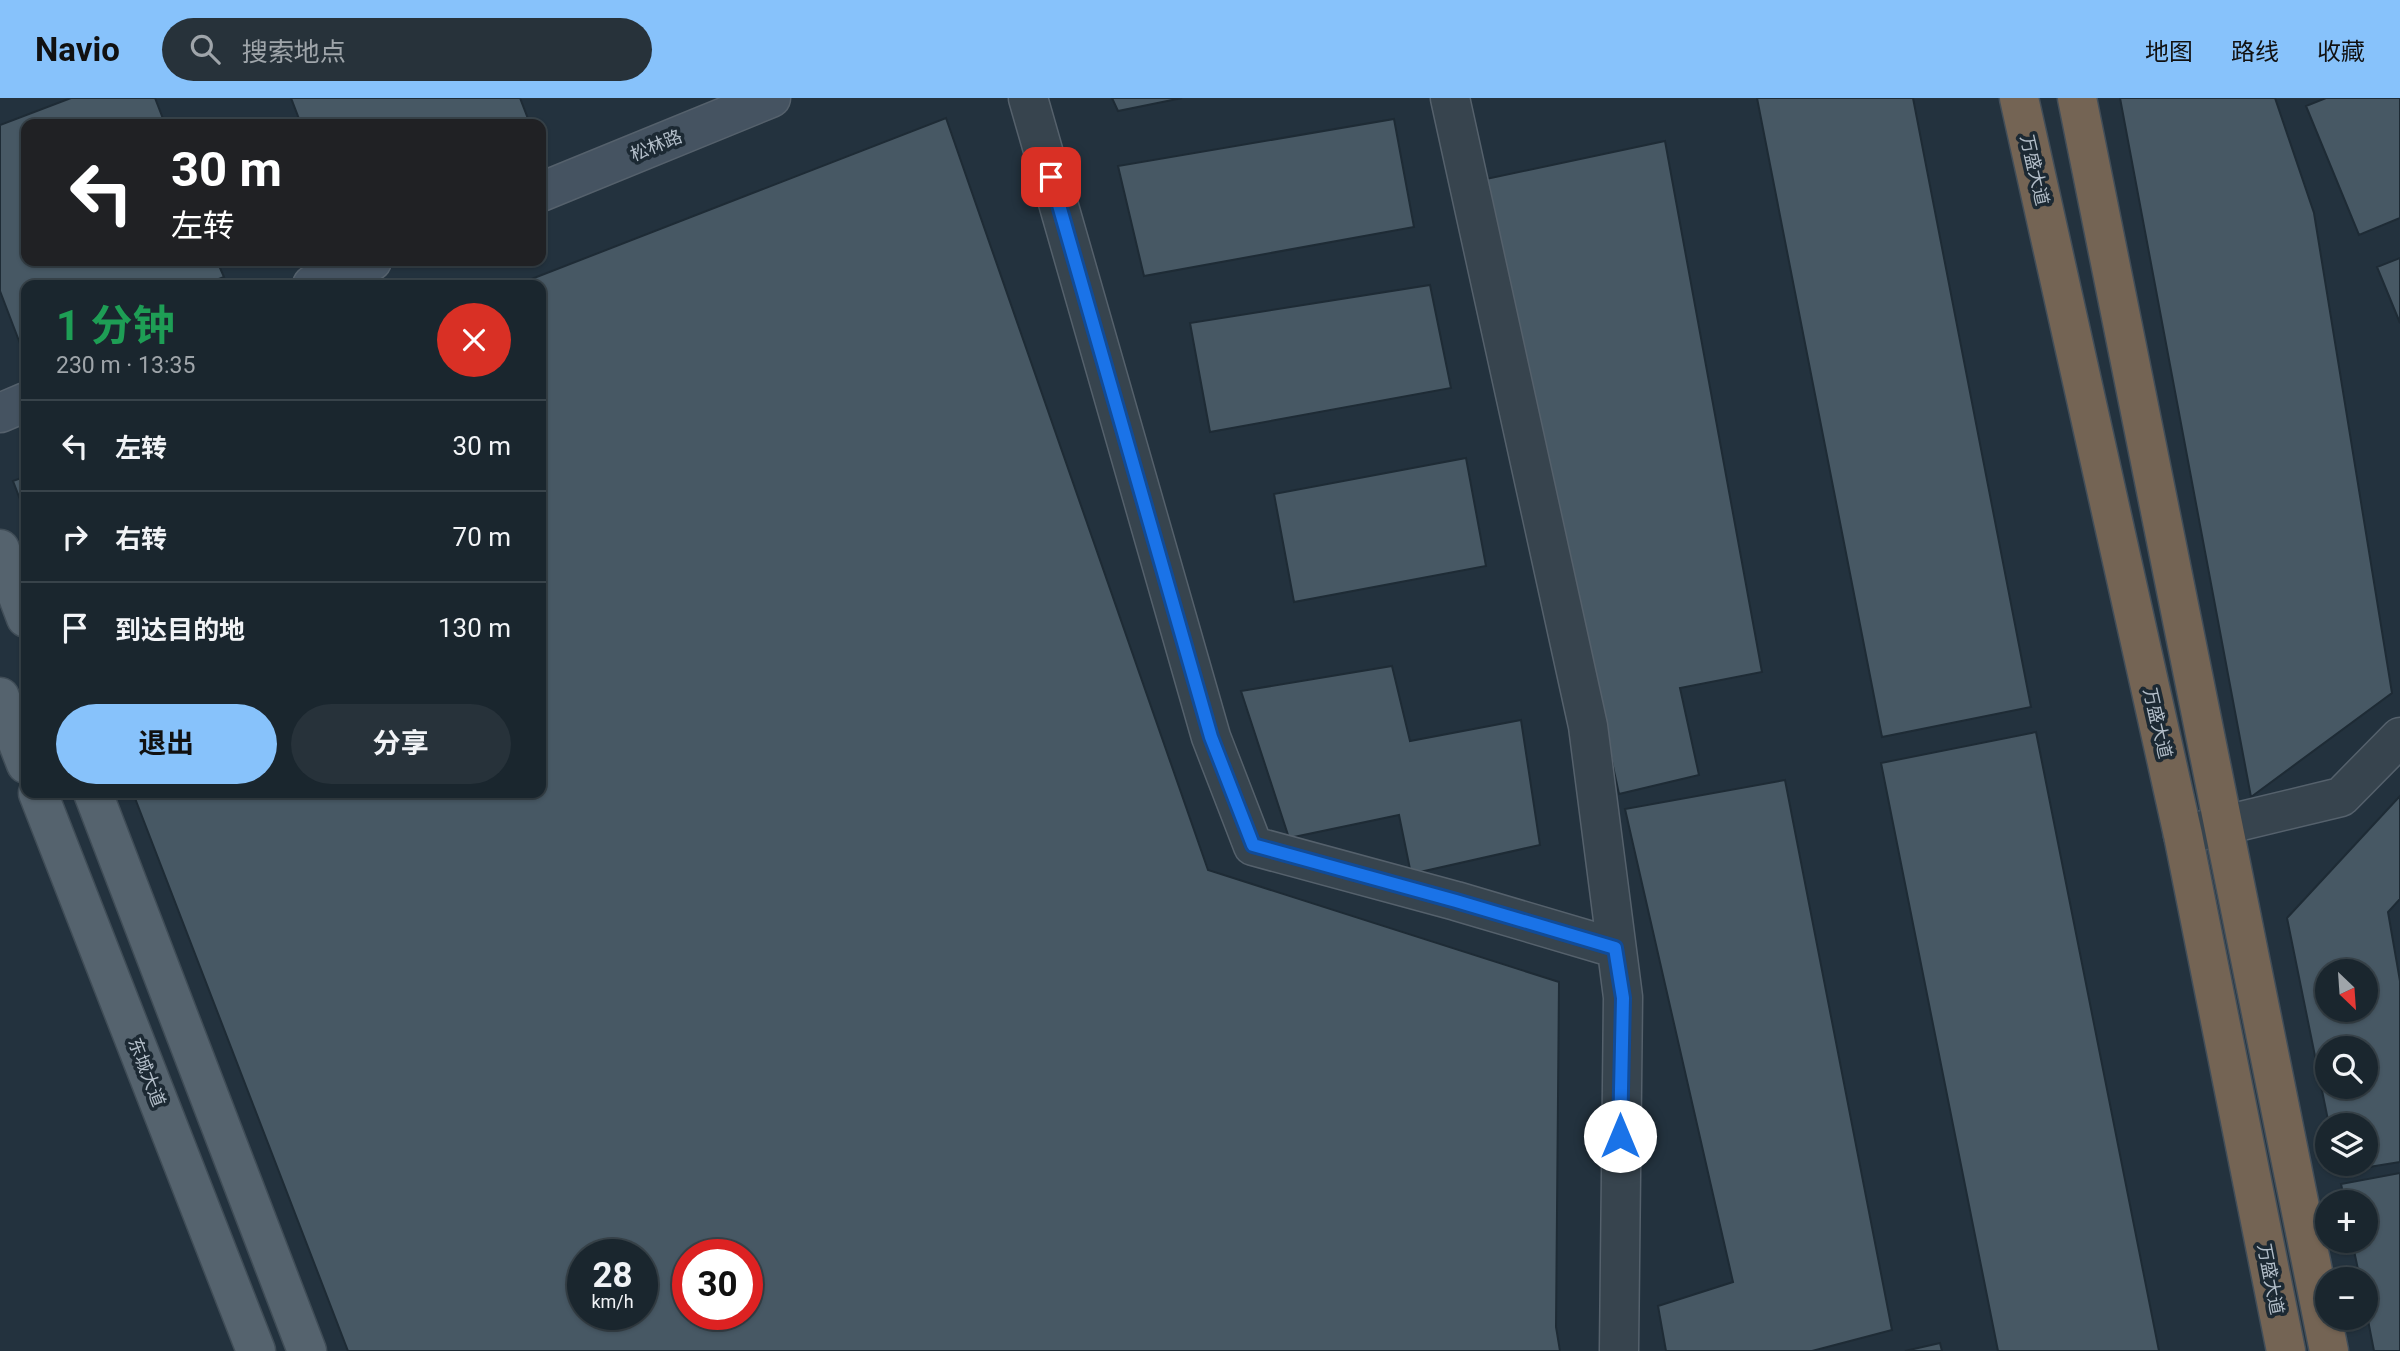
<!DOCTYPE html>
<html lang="zh">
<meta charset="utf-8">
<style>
body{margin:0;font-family:Roboto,"Noto Sans SC",sans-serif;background:#27323a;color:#f1f3f6;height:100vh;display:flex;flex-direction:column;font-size:26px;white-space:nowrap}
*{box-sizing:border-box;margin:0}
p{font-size:23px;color:#9fa5aa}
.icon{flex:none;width:38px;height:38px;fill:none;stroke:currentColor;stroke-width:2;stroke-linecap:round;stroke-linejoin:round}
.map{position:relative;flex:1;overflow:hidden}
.drawer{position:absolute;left:21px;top:182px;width:525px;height:518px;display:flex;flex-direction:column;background:#1a262e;border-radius:14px;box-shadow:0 2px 5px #0004,0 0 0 2px #38434a}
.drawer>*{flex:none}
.banner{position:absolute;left:21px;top:21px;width:525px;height:147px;border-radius:14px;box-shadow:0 2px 5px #0004,0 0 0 2px #38434a;background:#202124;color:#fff;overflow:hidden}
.needle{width:46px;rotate:155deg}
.buttons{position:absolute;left:2315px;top:861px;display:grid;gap:14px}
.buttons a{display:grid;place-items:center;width:63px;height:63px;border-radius:50%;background:#1a262e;box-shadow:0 2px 5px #0004,0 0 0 2px #38434a;font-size:35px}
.speed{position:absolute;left:567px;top:1141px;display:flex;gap:14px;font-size:35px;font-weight:700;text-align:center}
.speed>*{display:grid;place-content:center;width:91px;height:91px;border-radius:50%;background:#1a262e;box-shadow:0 2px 5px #0004,0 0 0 2px #38434a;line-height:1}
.speed small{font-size:18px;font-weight:400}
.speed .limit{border:10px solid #d22;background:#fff;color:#111}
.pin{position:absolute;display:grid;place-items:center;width:60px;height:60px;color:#fff;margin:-30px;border-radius:14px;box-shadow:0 4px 10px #0006}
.me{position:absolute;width:77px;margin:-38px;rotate:0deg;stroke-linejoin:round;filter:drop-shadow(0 0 5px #0008)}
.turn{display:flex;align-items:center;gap:24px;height:147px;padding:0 35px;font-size:32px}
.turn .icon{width:91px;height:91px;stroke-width:2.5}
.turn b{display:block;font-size:49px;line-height:60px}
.round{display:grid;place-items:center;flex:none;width:74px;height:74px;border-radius:37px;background:#27323a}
.overview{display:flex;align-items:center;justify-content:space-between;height:119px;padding:0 35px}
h1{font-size:42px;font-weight:700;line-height:52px;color:#1e9e55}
.action{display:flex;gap:14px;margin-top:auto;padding:14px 35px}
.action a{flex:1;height:80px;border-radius:42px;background:#87c2fb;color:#111;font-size:28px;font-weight:700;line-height:80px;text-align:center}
.action a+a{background:#27323a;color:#f1f3f6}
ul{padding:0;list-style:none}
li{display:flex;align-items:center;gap:21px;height:91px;padding:0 35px;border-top:2px solid #38434a}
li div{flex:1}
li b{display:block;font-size:26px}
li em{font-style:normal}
header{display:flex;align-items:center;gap:42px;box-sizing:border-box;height:98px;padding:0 35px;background:#87c2fb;color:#111}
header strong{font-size:33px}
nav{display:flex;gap:38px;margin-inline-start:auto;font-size:24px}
.search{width:490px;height:63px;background:#27323a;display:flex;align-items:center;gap:18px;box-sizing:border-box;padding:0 24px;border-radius:38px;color:#9fa5aa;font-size:26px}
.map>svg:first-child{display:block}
</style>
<header>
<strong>Navio</strong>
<div class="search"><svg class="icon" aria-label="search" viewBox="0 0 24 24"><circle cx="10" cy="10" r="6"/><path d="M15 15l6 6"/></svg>搜索地点</div>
<nav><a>地图</a><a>路线</a><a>收藏</a></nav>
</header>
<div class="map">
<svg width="2400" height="1253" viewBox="0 0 2400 1253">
<rect width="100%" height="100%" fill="#23323e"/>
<!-- building -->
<path fill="#475864" stroke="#1e2b35" stroke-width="2" fill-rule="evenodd" d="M71,0H155L165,26H26V163H217L224,179L203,187H26L24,256L0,193V27Z
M291,0H520L530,26H301Z
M1112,0H1182L1118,13Z
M1757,0H1913L2031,609L1882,639Z
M2120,0H2275L2314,115L2392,595L2251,699Z
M2326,0H2400V120L2359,137L2306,8Z
M946,20L1208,772L1559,884L1556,1229L1560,1253H348L133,695H541V187H516ZM583,1157H642V1216H583ZM688,1157H747V1216H688Z
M1394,21L1414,129L1144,178L1118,68Z
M1665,43L1762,574L1680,590L1699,677L1619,696L1486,81Z
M2400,160V225L2377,169Z
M1430,187L1451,290L1210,334L1190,225Z
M1466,360L1486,468L1294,504L1274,396Z
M26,378V417L13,383Z
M1392,568L1410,643L1521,622L1540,747L1411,776L1399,717L1289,740L1241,593Z
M2036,634L2159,1253H1998L1881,665Z
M1785,682L1892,1232L1812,1253H1666L1658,1208L1733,1184L1625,711Z
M2400,698V801L2388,814L2400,883V1064L2338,1074L2336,1066H2366V1027H2329L2287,820ZM2328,873H2366V912H2328ZM2328,950H2366V989H2328Z
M2400,1075V1253H2374L2366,1212V1181H2360L2352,1143H2366V1104H2345L2341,1086Z
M1940,1245L1942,1253H1905Z"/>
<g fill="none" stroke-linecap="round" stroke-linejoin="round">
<!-- street casing -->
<g stroke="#55616c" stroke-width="41">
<path id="street" d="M1028,0L1211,639L1253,748L1456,803L1615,850
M1450,0L1588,628L1623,899L1619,1253
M2183,737L2341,699L2400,639"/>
</g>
<!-- secondary casing -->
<g stroke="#55616c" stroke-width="41">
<path id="secondary" d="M541,94L771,0
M312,187L372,163
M0,315L26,304"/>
</g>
<!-- primary casing -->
<g stroke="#404d57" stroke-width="41">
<path id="primary" d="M0,451L26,520
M0,599L26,666
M38,695L256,1253
M93,695L307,1253"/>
</g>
<!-- highway casing -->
<g stroke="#424e59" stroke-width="41">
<path id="highway" d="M2019,0L2183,737L2286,1253
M2077,0L2329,1253"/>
</g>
<!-- street -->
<use href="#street" stroke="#37444e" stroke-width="38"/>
<!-- secondary -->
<use href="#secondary" stroke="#455361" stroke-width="38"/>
<!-- primary -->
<use href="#primary" stroke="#55636e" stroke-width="38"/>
<!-- highway -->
<use href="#highway" stroke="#746454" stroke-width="38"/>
</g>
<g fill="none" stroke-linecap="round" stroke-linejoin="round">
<!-- route casing -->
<g stroke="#114b97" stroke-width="18">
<path id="route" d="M1051,79L1211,639L1253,747L1456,803L1615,850L1623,900L1620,1038"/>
</g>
<!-- route -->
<use href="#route" stroke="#1a73e8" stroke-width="12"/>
</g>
<g text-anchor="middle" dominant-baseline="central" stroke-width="7" stroke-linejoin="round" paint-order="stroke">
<!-- street labels -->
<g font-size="18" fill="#b3bec9" stroke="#1c2933">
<text transform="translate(656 47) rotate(-22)">松林路</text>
<text transform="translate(2035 72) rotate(77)">万盛大道</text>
<text transform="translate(2158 625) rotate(77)">万盛大道</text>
<text transform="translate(147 974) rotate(69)">东城大道</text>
<text transform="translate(2271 1181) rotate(79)">万盛大道</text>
</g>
</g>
</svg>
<div class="buttons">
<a><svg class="needle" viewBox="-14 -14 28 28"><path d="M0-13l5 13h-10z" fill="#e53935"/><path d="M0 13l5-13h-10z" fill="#9fa5aa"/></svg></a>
<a><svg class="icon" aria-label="search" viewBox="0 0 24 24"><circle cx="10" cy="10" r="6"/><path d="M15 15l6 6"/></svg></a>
<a><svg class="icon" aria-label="layers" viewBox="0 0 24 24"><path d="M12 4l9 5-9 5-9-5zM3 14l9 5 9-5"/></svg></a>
<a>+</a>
<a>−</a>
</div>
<div class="speed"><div>28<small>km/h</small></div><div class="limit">30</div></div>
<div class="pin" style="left:1051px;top:79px;background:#d93025"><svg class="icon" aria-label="arrive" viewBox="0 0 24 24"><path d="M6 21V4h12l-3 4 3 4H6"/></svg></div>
<svg class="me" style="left:1620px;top:1038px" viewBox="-20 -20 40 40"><circle r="19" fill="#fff"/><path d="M0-13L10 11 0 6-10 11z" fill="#1a73e8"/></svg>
<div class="banner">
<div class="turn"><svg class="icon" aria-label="left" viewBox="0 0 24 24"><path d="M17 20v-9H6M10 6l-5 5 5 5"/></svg><div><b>30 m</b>左转</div></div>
</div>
<section class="drawer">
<div class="overview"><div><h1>1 分钟</h1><p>230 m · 13:35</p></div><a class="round" style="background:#d93025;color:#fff"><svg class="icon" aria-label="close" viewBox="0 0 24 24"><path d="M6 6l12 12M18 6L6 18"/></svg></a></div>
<ul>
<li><svg class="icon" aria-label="left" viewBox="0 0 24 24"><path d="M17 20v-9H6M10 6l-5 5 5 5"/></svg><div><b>左转</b></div><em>30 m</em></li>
<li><svg class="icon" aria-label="right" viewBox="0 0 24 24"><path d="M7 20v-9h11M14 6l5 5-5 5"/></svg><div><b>右转</b></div><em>70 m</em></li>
<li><svg class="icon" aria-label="arrive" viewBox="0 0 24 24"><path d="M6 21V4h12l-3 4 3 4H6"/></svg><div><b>到达目的地</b></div><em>130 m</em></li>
</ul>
<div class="action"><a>退出</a><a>分享</a></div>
</section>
</div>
